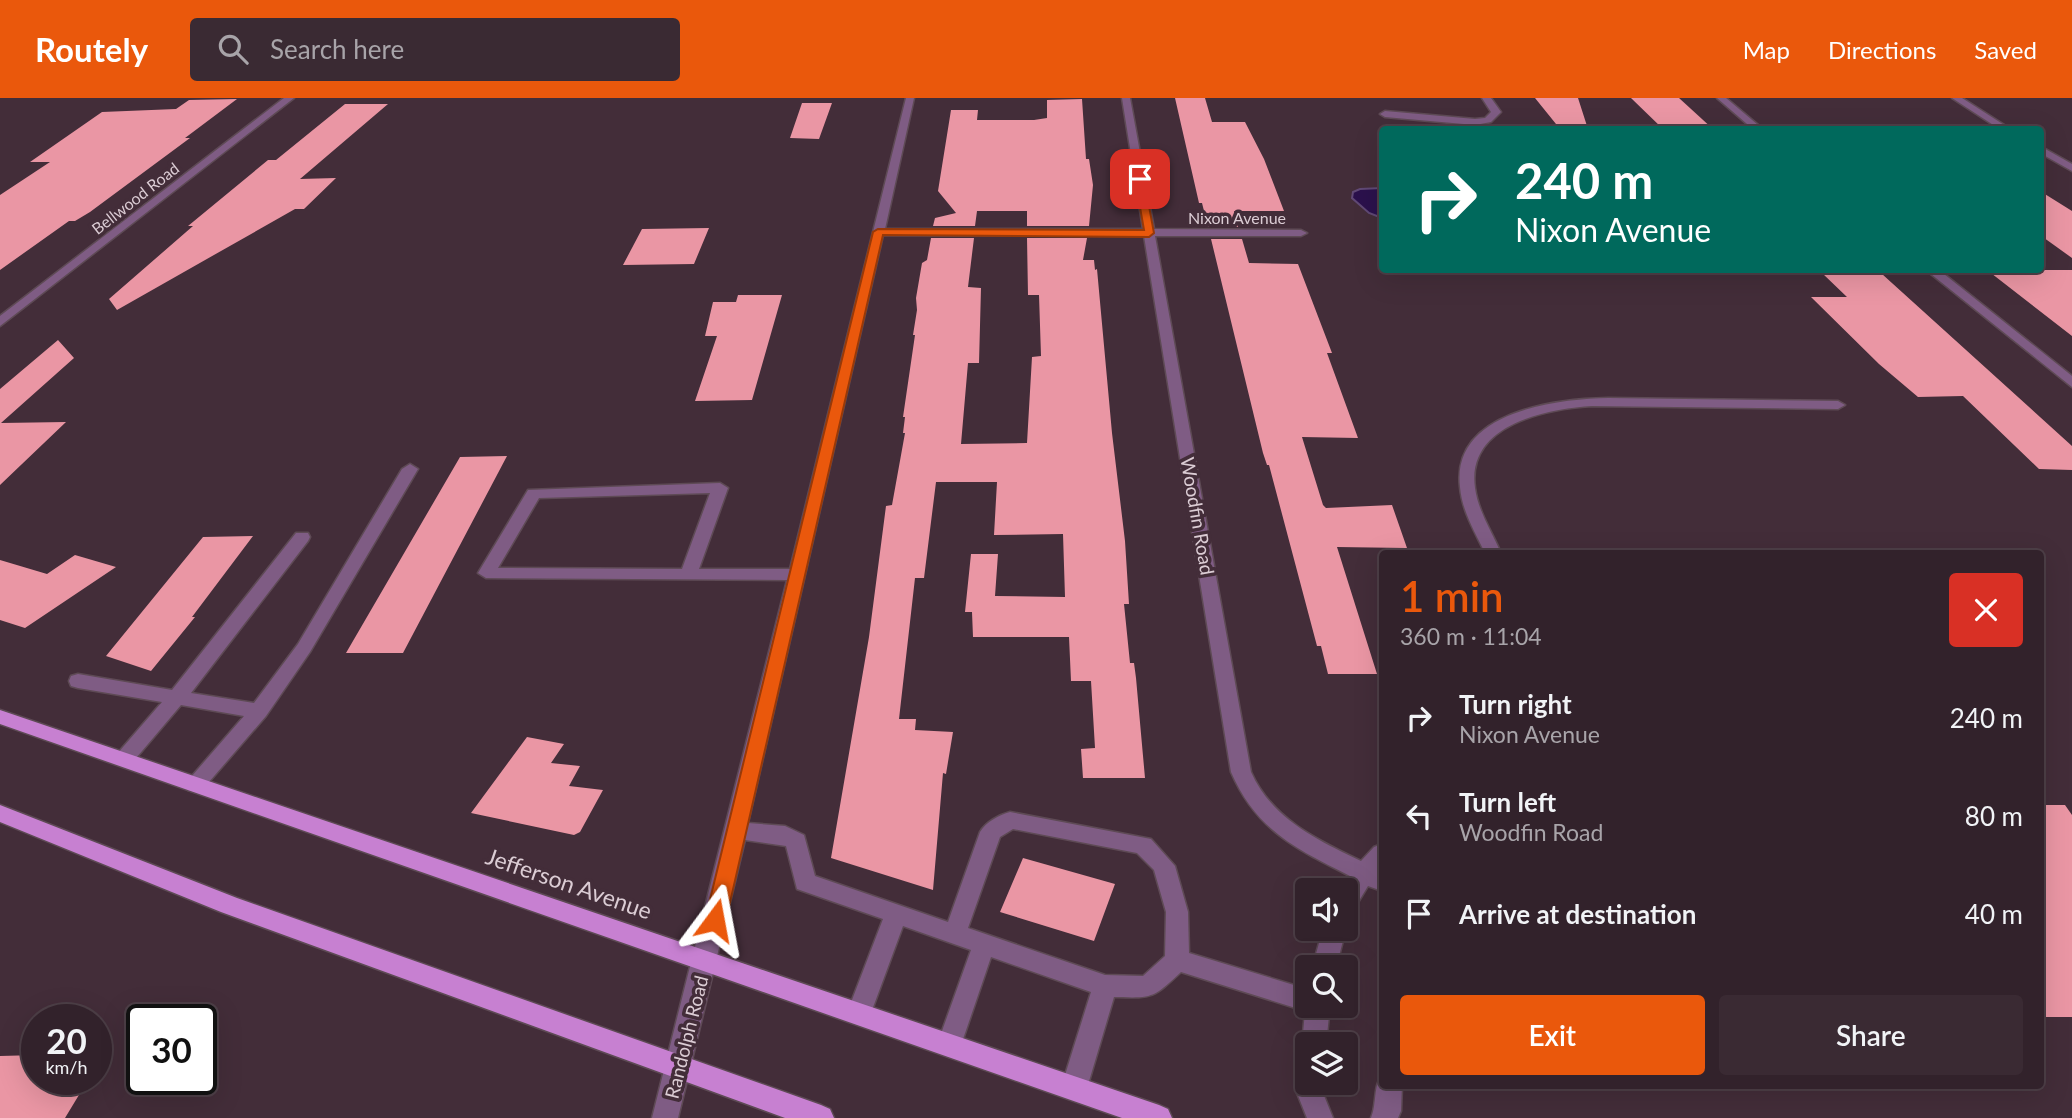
<!DOCTYPE html>
<meta charset="utf-8">
<style>
body{margin:0;font-family:Lato,sans-serif;background:#3a2a33;color:#f1f3f6;height:100vh;display:flex;flex-direction:column;font-size:26px;white-space:nowrap}
*{box-sizing:border-box;margin:0}
p{font-size:23px;color:#a8a4a9}
.icon{flex:none;width:38px;height:38px;fill:none;stroke:currentColor;stroke-width:2;stroke-linecap:round;stroke-linejoin:round}
.map{position:relative;flex:1;overflow:hidden}
.panel{position:absolute;left:1379px;top:452px;width:665px;height:539px;display:flex;flex-direction:column;background:#32222b;border-radius:7px;box-shadow:0 7px 28px #0002,0 0 0 2px #4d3f47}
.panel>*{flex:none}
.banner{position:absolute;left:1379px;top:28px;width:665px;height:147px;border-radius:7px;box-shadow:0 7px 28px #0002,0 0 0 2px #4d3f47;background:#00695c;color:#fff;overflow:hidden}
.tools{position:absolute;left:1295px;top:780px;display:grid;gap:14px}
.tools a{display:grid;place-items:center;width:63px;height:63px;border-radius:7px;background:#32222b;box-shadow:0 7px 28px #0002,0 0 0 2px #4d3f47;font-size:35px}
.speed{position:absolute;left:21px;top:906px;display:flex;gap:14px;font-size:35px;font-weight:700;text-align:center}
.speed>*{display:grid;place-content:center;width:91px;height:91px;border-radius:50%;background:#32222b;box-shadow:0 7px 28px #0002,0 0 0 2px #4d3f47;line-height:1}
.speed small{font-size:18px;font-weight:400}
.speed .limit{border:4px solid #111;border-radius:10px;background:#fff;color:#111}
.pin{position:absolute;display:grid;place-items:center;width:60px;height:60px;color:#fff;margin:-30px;border-radius:14px;box-shadow:0 4px 10px #0006}
.me{position:absolute;width:77px;margin:-38px;rotate:13deg;stroke-linejoin:round;filter:drop-shadow(0 0 5px #0008)}
.turn{display:flex;align-items:center;gap:24px;height:147px;padding:0 21px;font-size:32px}
.turn .icon{width:91px;height:91px;stroke-width:2.5}
.turn b{display:block;font-size:49px;line-height:60px}
.round{display:grid;place-items:center;flex:none;width:74px;height:74px;border-radius:7px;background:#3a2a33}
.summary{display:flex;align-items:center;justify-content:space-between;height:119px;padding:0 21px}
h1{font-size:42px;font-weight:600;line-height:52px;color:#ea580c}
.button{display:flex;gap:14px;margin-top:auto;padding:14px 21px}
.button a{flex:1;height:80px;border-radius:7px;background:#ea580c;color:#fff;font-size:28px;font-weight:600;line-height:80px;text-align:center}
.button a+a{background:#3a2a33;color:#f1f3f6}
ul{padding:0;list-style:none}
li{display:flex;align-items:center;gap:21px;height:98px;padding:0 21px}
li div{flex:1}
li b{display:block;font-size:26px}
li em{font-style:normal}
header{display:flex;align-items:center;gap:42px;box-sizing:border-box;height:98px;padding:0 35px;background:#ea580c;color:#fff}
header strong{font-size:33px}
nav{display:flex;gap:38px;margin-inline-start:auto;font-size:24px}
.search{width:490px;height:63px;background:#3a2a33;display:flex;align-items:center;gap:18px;box-sizing:border-box;padding:0 24px;border-radius:7px;color:#a8a4a9;font-size:26px}
.map>svg:first-child{display:block}
</style>
<header>
<strong>Routely</strong>
<div class="search"><svg class="icon" aria-label="search" viewBox="0 0 24 24"><circle cx="10" cy="10" r="6"/><path d="M15 15l6 6"/></svg>Search here</div>
<nav><a>Map</a><a>Directions</a><a>Saved</a></nav>
</header>
<div class="map">
<svg width="2072" height="1020" viewBox="0 0 2072 1020">
<rect width="100%" height="100%" fill="#432d39"/>
<!-- water -->
<path fill="#2b114c" stroke="#604975" stroke-width="2" d="M1382,90V120L1369,115L1352,100L1353,94L1360,91Z"/>
<!-- building -->
<path fill="#ea96a4" d="M1175,0H1205L1212,24H1245L1264,61L1284,113H1234L1238,129H1208L1202,105H1199Z
M1535,0H1578L1587,28L1556,26Z
M1631,0H1679L1714,32H1664Z
M237,1L185,40H190L90,114L75,123H69L0,172V97L50,64H30L102,14L176,11L189,2Z
M1082,1L1086,61H1089L1093,87L1089,128H1027V113H977L975,128H933L935,120L956,115L938,93L951,12H978L977,22H1034L1047,20V2Z
M802,5H832L819,41L790,40Z
M345,6H388L300,81L336,80L304,111H295L117,212L109,201L193,128H188L268,62H276Z
M2040,93L2072,113V160L2040,137Z
M709,130L694,166L623,167L642,131Z
M931,140H974L968,189L981,190L979,265H968L961,346L1027,345L1032,259L1041,258L1039,197H1028L1027,140H1087L1083,162H1094L1095,172L1097,171L1112,335L1125,443L1129,506H1124L1130,565H1134L1136,580L1145,680H1083L1081,651L1095,650L1091,583H1071L1069,539H973L972,514H965L971,456H998L995,498L1065,499L1063,436L994,437L997,384H936L924,480H915L899,621H916L915,632L953,634L946,676L943,675L933,792L831,760L869,539L886,408L892,407L905,335H903L905,319H903L915,237H913L917,212L916,200L922,165L927,162Z
M1211,141H1242L1249,165L1298,166L1332,255H1327L1358,340L1302,339L1323,407L1326,410L1392,407L1407,450L1337,449L1377,576H1328L1321,548H1317L1269,367H1267L1263,355Z
M1987,172H2072V238Z
M1822,175L1882,176L2072,348V372L2039,371L1963,298L1918,299L1879,266L1811,199H1847Z
M738,197H782L752,302L695,303L717,238H705L713,204H736Z
M58,242L74,260L1,325L66,324L0,387V291Z
M507,358L403,555H346L460,359Z
M253,438L192,519H195L151,573L106,558L203,439Z
M75,457L116,469L25,530L0,522V462L47,476Z
M527,639L564,646L551,665L580,668L569,688L603,692L580,734L574,737L471,715Z
M2040,707H2065L2072,717V919H2040Z
M1023,760L1115,786L1094,843L1000,814Z
M37,957V982H88L65,1020H0V958Z"/>
<g fill="none" stroke-linecap="round" stroke-linejoin="round">
<!-- minor casing -->
<g stroke="#5e4a55" stroke-width="3">
<path id="minor" d="M284,0H294L0,228V218Z
M906,0H914L885,131H1143L1122,0H1130L1154,131L1301,132L1307,135L1301,138H1155L1251,674C1272,721 1317,742 1361,763L1374,749L1382,746V769L1380,772L1382,774V793L1368,788L1354,811L1346,814V793H1341L1350,778C1296,751 1256,732 1231,674L1144,138L883,137L748,725L785,728L804,737L815,778L948,824L980,734C986,724 999,717 1010,714L1151,741L1175,768L1188,814L1189,855L1307,891V908H1330L1326,947H1307V956L1305,955L1302,947L1305,913L1181,874C1152,901 1153,900 1114,899L1087,990L1083,999L1074,1002L1065,999L1061,990L1091,894L991,859L961,947L958,955L949,959L940,955L937,947L971,852L903,828L868,923L859,926L850,923L847,915L883,821L797,791L786,748L745,742L678,1020H652L787,482L486,480L478,475L528,392L720,385L728,390L699,471H790ZM710,395L682,471L498,470L539,400ZM1013,731L1137,755L1154,772L1166,814L1165,858L1143,878L1105,877L968,830L1000,739Z
M1482,0H1491L1501,14L1491,24L1475,27L1385,19L1380,16L1385,13L1475,21L1485,20L1491,14Z
M1717,0H1726L1764,32H1754Z
M1952,0H1962L2012,32H2001Z
M2040,48L2072,66V73L2040,55Z
M1926,172H1939L2072,278V289Z
M1608,300L1838,303L1845,307L1838,311L1592,308C1545,311 1466,327 1475,390C1478,413 1492,434 1501,455H1485C1475,434 1462,413 1460,389C1451,314 1555,301 1608,300Z
M410,366L418,371L310,554L266,618L202,692L195,694L188,692L185,686L244,618L181,607L131,666L124,669L117,666L114,661L117,656L162,604L78,590L71,588L69,583L71,578L78,576L172,592L296,435H308L310,439L308,443L191,595L254,605L298,546L402,371Z
M1346,830V831L1336,870H1312L1323,831Z
M1307,974V985H1323V995L1333,1020H1307L1297,995L1301,976Z
M1382,977V987H1402L1401,1013L1398,1020H1371C1377,1006 1373,988 1382,977Z"/>
</g>
<!-- major casing -->
<g stroke="#5e4a55" stroke-width="3">
<path id="major" d="M0,612L1159,1007L1168,1011L1172,1020H1122L0,626Z
M0,707L237,800L821,1007L830,1011L834,1020H785L221,814L0,724Z"/>
</g>
<!-- minor -->
<use href="#minor" fill="#7f5c84" fill-rule="evenodd"/>
<!-- major -->
<use href="#major" fill="#c780d1" fill-rule="evenodd"/>
</g>
<!-- route -->
<path fill="#ea580c" stroke="#983908" stroke-width="2" d="M1140,78L1144,81L1154,135L1149,139L883,137L726,822L723,829L715,831L708,829L705,822L873,134L878,131L1144,132L1135,81Z"/>
<g text-anchor="middle" dominant-baseline="central" stroke-width="7" stroke-linejoin="round" paint-order="stroke">
<!-- far-street labels -->
<g font-size="16" fill="#dbccd4" stroke="#432d39">
<text transform="translate(135 100) rotate(-38)">Bellwood Road</text>
<text x="1237" y="119">Nixon Avenue</text>
</g>
<!-- street labels -->
<g font-size="19" fill="#dbccd4" stroke="#432d39">
<text transform="translate(1198 418) rotate(80)">Woodfin Road</text>
<text transform="translate(686 939) rotate(-76)">Randolph Road</text>
</g>
<!-- near-street labels -->
<g font-size="23" fill="#dbccd4" stroke="#432d39">
<text transform="translate(569 785) rotate(19)">Jefferson Avenue</text>
</g>
</g>
</svg>
<div class="tools">
<a><svg class="icon" aria-label="sound" viewBox="0 0 24 24"><path d="M4 9h4l5-4v14l-5-4H4zM17 9q2 3 0 6"/></svg></a>
<a><svg class="icon" aria-label="search" viewBox="0 0 24 24"><circle cx="10" cy="10" r="6"/><path d="M15 15l6 6"/></svg></a>
<a><svg class="icon" aria-label="layers" viewBox="0 0 24 24"><path d="M12 4l9 5-9 5-9-5zM3 14l9 5 9-5"/></svg></a>
</div>
<div class="speed"><div>20<small>km/h</small></div><div class="limit">30</div></div>
<div class="pin" style="left:1140px;top:81px;background:#d93025"><svg class="icon" aria-label="arrive" viewBox="0 0 24 24"><path d="M6 21V4h12l-3 4 3 4H6"/></svg></div>
<svg class="me" style="left:715px;top:822px" viewBox="-20 -20 40 40"><path d="M0-17L14 15 0 8-14 15z" fill="#ea580c" stroke="#fff" stroke-width="4"/></svg>
<div class="banner">
<div class="turn"><svg class="icon" aria-label="right" viewBox="0 0 24 24"><path d="M7 20v-9h11M14 6l5 5-5 5"/></svg><div><b>240 m</b>Nixon Avenue</div></div>
</div>
<section class="panel">
<div class="summary"><div><h1>1 min</h1><p>360 m · 11:04</p></div><a class="round" style="background:#d93025;color:#fff"><svg class="icon" aria-label="close" viewBox="0 0 24 24"><path d="M6 6l12 12M18 6L6 18"/></svg></a></div>
<ul>
<li><svg class="icon" aria-label="right" viewBox="0 0 24 24"><path d="M7 20v-9h11M14 6l5 5-5 5"/></svg><div><b>Turn right</b><p>Nixon Avenue</p></div><em>240 m</em></li>
<li><svg class="icon" aria-label="left" viewBox="0 0 24 24"><path d="M17 20v-9H6M10 6l-5 5 5 5"/></svg><div><b>Turn left</b><p>Woodfin Road</p></div><em>80 m</em></li>
<li><svg class="icon" aria-label="arrive" viewBox="0 0 24 24"><path d="M6 21V4h12l-3 4 3 4H6"/></svg><div><b>Arrive at destination</b></div><em>40 m</em></li>
</ul>
<div class="button"><a>Exit</a><a>Share</a></div>
</section>
</div>
